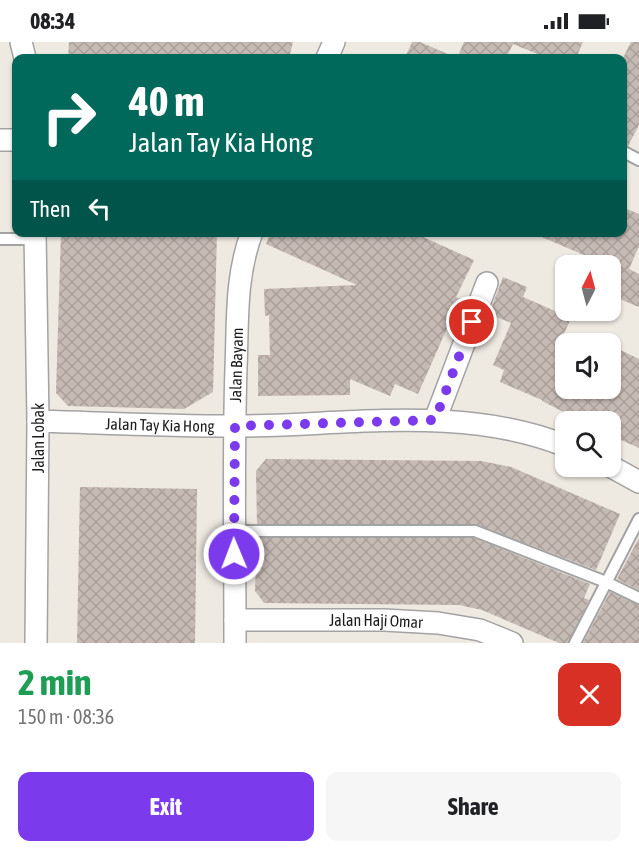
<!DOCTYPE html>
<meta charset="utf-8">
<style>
body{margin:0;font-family:"Asap Condensed",sans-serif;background:#f6f6f6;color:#202124;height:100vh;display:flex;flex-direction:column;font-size:22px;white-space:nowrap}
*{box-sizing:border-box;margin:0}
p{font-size:20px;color:#757577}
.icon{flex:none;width:33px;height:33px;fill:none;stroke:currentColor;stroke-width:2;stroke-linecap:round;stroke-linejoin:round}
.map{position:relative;height:601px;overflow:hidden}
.drawer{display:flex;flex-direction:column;background:#fff;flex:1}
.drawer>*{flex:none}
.top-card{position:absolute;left:12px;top:12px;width:615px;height:183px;border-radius:12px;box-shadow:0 2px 4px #0004;background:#00695c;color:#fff;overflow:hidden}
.needle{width:39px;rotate:6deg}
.fabs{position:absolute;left:555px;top:213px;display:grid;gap:12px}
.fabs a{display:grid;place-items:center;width:66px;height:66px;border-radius:12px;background:#fff;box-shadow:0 2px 4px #0004;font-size:30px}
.pin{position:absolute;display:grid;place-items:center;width:51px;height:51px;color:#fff;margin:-26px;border:3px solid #fff;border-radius:50%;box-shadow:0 2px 6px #0007}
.me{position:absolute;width:66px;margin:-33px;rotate:359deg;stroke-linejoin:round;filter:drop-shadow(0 0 4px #0008)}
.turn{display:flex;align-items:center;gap:21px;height:126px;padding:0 18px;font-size:27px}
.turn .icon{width:78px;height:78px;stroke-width:2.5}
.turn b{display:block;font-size:42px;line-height:51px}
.then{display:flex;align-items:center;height:57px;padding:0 18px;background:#0003;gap:12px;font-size:22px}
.round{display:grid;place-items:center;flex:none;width:63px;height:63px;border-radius:12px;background:#f6f6f6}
.headline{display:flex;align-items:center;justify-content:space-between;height:102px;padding:0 18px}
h1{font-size:36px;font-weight:700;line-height:45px;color:#1e9e55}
.action{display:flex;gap:12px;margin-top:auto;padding:12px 18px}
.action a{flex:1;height:69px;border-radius:12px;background:#7c3aed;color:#fff;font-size:24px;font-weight:700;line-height:69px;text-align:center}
.action a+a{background:#f6f6f6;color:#202124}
.status{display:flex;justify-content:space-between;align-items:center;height:42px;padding:0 30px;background:#fff;direction:ltr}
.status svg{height:16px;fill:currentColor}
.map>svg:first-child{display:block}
</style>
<div class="status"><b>08:34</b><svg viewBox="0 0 49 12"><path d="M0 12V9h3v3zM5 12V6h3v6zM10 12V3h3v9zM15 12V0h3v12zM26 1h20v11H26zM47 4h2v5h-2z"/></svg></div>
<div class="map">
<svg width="639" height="601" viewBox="0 0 639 601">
<defs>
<pattern id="building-cross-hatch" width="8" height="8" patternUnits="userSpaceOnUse" patternTransform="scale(1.5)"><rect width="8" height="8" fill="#c6bab4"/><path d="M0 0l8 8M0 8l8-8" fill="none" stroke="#aa9f9a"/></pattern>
</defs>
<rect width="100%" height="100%" fill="#eee9e1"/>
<!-- building -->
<path fill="url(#building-cross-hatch)" d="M69,0H293L289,16H68Z
M412,0H420L457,16L464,0H583L576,16H547L513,2L506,16H405Z
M631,0H639V83L628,104L622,102V18Z
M622,165L639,172V204L629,227L639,232V265L610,253V224L532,191L622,190Z
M61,190H217L213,350L184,367L68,364L56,351Z
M271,190H412L474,218L456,255L460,257L418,352L395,342L390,354L350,337V353L258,354V313H270L269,273L265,274L264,247L357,243L266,202Z
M503,235L527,245L523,255L571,276L556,310L566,314V346H610V303L639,317V406L610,393V380H583L542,359V358L500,340L504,328L493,323L511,281L489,272Z
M266,417L481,419L511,425L620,472L596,528L475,482H257L256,429Z
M80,445L197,447L195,601H77Z
M257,496H474L590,542L584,556L589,558L568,601H559L482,568L459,563L264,561L255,549Z
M639,496V548L617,537Z
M610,550L639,563V601H583Z"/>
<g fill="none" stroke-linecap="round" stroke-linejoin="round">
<!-- lane casing -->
<g stroke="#a3a3a3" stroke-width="14">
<path id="lane" d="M622,109L639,118
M0,197H35
M234,489H475L606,540L639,556
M575,601L639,477"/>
</g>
<!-- street casing -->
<g stroke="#a3a3a3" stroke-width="24">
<g id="street">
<path d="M21,0L25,16"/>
<path d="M327,16L334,0"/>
<path d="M0,98H16"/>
<path d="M35,190L38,379L36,601"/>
<path d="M435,378L487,241"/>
<path id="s1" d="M38,379C104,381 170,384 235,384C344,384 462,362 566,404"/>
<path d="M610,424L639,440"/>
<path id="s2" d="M235,578H384L438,581L480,588L512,601"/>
<path id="s3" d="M235,601C235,509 233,418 236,326C238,280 235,235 252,190"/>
</g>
</g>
<!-- lane -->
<use href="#lane" stroke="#fff" stroke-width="10"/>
<!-- street -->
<use href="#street" stroke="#fff" stroke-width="21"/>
</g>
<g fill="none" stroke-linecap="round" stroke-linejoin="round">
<!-- route -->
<path stroke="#7c3aed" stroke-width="10" stroke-dasharray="0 18" d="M234,512L235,384L435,378L472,280"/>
</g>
<g text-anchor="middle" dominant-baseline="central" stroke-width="6" stroke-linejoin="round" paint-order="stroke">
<!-- street labels -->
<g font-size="16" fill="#1c1c1c" stroke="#fff">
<text stroke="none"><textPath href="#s3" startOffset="278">Jalan Bayam</textPath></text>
<text stroke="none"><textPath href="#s1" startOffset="122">Jalan Tay Kia Hong</textPath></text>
<text transform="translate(38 396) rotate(-90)">Jalan Lobak</text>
<text stroke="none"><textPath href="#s2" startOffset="141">Jalan Haji Omar</textPath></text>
</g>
</g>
</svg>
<div class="fabs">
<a><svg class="needle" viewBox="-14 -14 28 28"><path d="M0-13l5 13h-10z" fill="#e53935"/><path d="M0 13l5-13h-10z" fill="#757577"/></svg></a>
<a><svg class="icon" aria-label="sound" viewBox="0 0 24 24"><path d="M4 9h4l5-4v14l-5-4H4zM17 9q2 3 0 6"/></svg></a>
<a><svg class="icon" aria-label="search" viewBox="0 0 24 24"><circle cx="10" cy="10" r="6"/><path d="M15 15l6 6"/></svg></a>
</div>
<div class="pin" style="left:472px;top:280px;background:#d93025"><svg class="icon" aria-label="arrive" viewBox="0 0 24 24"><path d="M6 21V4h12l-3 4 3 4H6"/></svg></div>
<svg class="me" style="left:234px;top:512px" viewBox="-20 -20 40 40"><circle r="17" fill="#7c3aed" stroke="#fff" stroke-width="3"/><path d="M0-11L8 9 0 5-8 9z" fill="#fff"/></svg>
<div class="top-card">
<div class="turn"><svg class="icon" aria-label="right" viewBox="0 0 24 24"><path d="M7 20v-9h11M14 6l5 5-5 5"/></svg><div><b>40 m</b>Jalan Tay Kia Hong</div></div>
<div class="then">Then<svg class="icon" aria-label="left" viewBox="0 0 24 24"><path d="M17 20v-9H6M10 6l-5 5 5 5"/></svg></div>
</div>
</div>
<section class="drawer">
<div class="headline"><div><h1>2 min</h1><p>150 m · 08:36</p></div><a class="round" style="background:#d93025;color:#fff"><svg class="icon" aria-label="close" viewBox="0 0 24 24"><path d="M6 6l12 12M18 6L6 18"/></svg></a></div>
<div class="action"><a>Exit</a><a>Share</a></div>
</section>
